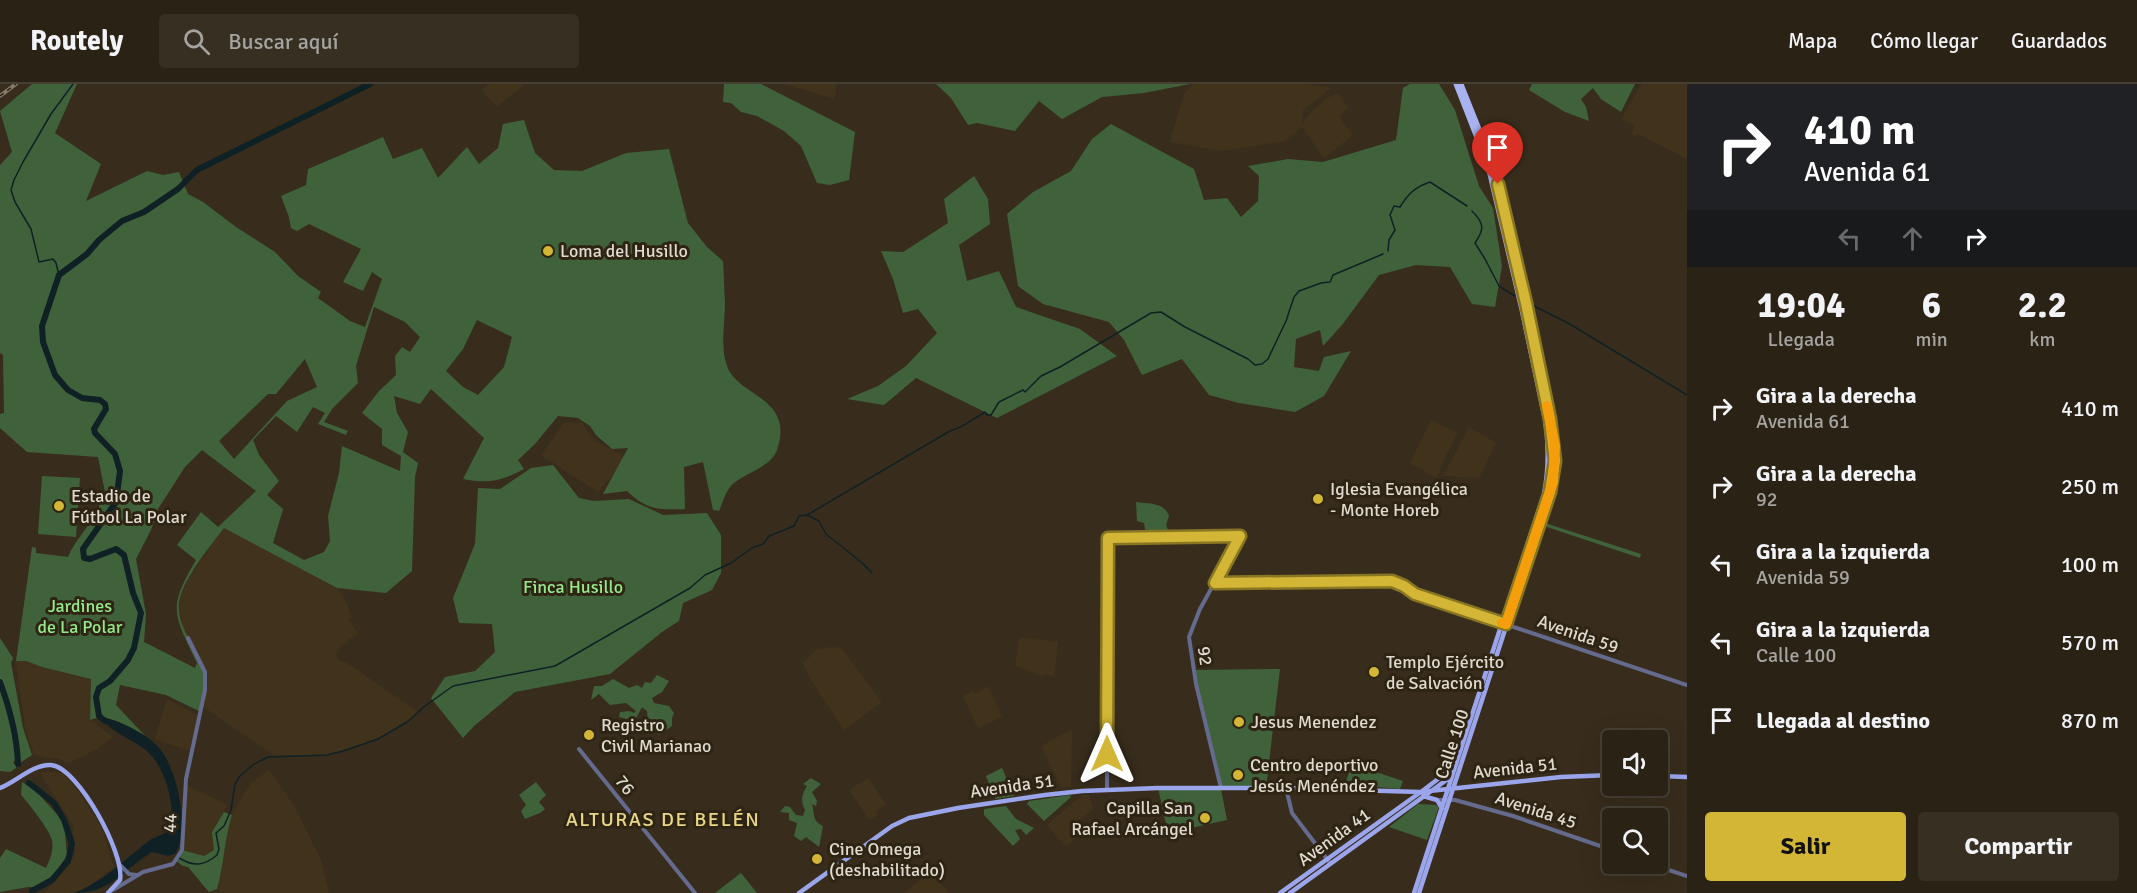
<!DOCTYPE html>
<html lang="es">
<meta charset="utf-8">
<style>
body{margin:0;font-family:Signika,sans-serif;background:#362f22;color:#f1f3f6;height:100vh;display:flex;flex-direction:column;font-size:22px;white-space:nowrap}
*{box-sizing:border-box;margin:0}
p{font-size:20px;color:#a5a4a0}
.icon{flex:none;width:33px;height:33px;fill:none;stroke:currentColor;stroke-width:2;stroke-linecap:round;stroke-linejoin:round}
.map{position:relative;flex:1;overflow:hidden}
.drawer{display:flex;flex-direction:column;background:#2a2215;width:450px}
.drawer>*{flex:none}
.top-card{background:#202124;color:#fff;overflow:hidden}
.fabs{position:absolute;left:1602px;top:646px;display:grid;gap:12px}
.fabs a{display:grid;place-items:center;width:66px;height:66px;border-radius:6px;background:#2a2215;box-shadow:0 6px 24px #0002,0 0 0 2px #463f34;font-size:30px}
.pin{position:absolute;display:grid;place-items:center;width:51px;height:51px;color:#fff;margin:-62px -26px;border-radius:50% 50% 50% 0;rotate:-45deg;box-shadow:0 0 6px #0007}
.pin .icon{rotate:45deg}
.me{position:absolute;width:66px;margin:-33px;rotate:0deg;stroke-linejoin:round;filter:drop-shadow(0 0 4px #0008)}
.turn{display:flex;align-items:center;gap:21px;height:126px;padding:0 18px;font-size:27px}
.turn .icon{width:78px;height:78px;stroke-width:2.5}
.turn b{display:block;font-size:42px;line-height:51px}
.lanes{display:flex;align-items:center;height:57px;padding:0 18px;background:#0003;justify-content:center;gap:30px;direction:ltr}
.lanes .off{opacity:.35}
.eta{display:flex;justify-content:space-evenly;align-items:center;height:102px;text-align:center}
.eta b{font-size:36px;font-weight:700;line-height:42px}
.cta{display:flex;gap:12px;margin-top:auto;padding:12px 18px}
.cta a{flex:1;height:69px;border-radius:6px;background:#d3b635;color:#111;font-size:24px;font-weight:700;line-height:69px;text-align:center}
.cta a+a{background:#362f22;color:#f1f3f6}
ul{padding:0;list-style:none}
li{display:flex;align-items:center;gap:18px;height:78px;padding:0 18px}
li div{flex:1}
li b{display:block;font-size:22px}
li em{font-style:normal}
header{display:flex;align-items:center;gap:36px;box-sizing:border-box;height:84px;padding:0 30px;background:#2a2215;border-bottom:2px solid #463f34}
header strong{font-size:28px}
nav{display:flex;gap:33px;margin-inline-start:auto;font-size:21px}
.search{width:420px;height:54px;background:#362f22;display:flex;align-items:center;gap:15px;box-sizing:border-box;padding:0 21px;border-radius:6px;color:#a5a4a0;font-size:22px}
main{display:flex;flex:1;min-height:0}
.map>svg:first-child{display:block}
</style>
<header>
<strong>Routely</strong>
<div class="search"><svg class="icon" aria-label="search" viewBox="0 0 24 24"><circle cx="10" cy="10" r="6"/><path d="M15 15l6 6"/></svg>Buscar aquí</div>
<nav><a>Mapa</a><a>Cómo llegar</a><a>Guardados</a></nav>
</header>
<main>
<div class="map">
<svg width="1687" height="809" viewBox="0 0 1687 809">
<rect width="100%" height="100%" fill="#382d1c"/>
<!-- built -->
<path fill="#41331b" d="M490,0H525L497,23L482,6Z
M784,0H837L834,15Z
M1194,0H1306L1331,4L1303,26L1302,41L1309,30L1327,14L1338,9L1348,23L1339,33L1353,51L1324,74L1302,43L1285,57L1222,67L1170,58L1184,9Z
M1642,0H1687V75L1640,51L1634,52L1632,49L1634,43L1632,40L1621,35Z
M1431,336L1457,349L1436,394L1410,379Z
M565,338L582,339L594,357L622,371L624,378L598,408L541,371Z
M1469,343L1496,359L1479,394L1443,392Z
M224,444L338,505L346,518L352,534L349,536L358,550L348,556V559L341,561L336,571L339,577L347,579L418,628L407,638L378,655L343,667L327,671L275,672L202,622L205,588L182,542L179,526L181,511L188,495Z
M1020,553L1058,558L1054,593L1047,590L1041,592L1015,581Z
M832,563L841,564L882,618L844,646L811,596L803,579L817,565Z
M16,577H26L42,583L91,594L90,636L113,653L97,665L69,679L56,674H44L34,670L25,644Z
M988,602L1002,633L978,644L963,612L972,607L975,610Z
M167,615L198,632L190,667L155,655Z
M1072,645L1071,703L1061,704L1041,662Z
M269,686L295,723L321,776L329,809H222L217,805L226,748L233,728L250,700Z
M47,687L63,690L73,700L101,742L114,783L86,805L69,809H45L75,771L73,741L40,689Z
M868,694L886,720L876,727L877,731L870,736L849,706Z
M186,701L227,721L212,748L215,766L204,772L182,766Z
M1082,711H1089L1093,725L1076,740L1083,748L1066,763L1047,741Z
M931,787L949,809H904Z"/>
<!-- green -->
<path fill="#3f623b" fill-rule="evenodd" d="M32,0H77L55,49L101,80L86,117L147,87L163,91L179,88L188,110L203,118L236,143L275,168L298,192L321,208L318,214L350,237L365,243L382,195L372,188L363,207L343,198L361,165L309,140L297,147L291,144L289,133L281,112L306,101L308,85L383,53L393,75L422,64L438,94L467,63L479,80L498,64L503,40L524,36L535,69L554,86L582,87L626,69L669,65L688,139L707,163L723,177C724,191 724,205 725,218C725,239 720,263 727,282C738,313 795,313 777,366C771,383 747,388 734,399C726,405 723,418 719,427L713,426L703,378L684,383L685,425C658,426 647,426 627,407L603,410L628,364L612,365L596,351L590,342L578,334L558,332L535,360L518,376L524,385C501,397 488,400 463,395L484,354L431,305L420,320L394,312L397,329L408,348L403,368L418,379L415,393L412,487L386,509L337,504L224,444C209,464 190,486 181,510C171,541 198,560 204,587C207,597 202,618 201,628L166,611L120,601L116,621L150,657C134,646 110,627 90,636L91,595L42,583L26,577H16L32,463L36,464V469L68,473C74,458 87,445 95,431C100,423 100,416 105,408L98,373L27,368L0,344V330L4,329L3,271L0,269V81L12,68L0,27ZM374,223L405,238L420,253L410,268L402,263L395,272L396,291L379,307L362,329L382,345V361L401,372L400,387L342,362L339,389L328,432L330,457L324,468L304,476L273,459L283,425L267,411L279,397L259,371L253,356L276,332L297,348L313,323L325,329L318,340L346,351L348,347L324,338L332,325L358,299L356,282ZM477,236L512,253L504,283L478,311L463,303L446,287L463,265ZM305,275L317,303L287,317L234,375L219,357L268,310H276ZM202,366L256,407L218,443L201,428L177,461L196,476C167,525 174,530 197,579L195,584L144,558L146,530L136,475L151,446L158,425L185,383Z
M724,0H761L855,48L849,96L830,101L817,99L801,62L784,47L757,32L741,28L731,19L723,18Z
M936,0H1190L1144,9L1102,13L1062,35L1039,17L1015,47L977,39L968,41L951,14Z
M1410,0H1439L1455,26L1479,102L1493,124L1502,182L1495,223L1472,220L1450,183L1416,181L1379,191L1342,241L1323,262L1320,246L1296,255L1294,283L1319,287L1324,273L1351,267L1324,312L1295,328L1239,319L1209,311L1182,275L1142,291L1124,256L1109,238L1043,220L1018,202L1007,130L1033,108L1071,87L1092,55L1111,40L1194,85L1204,116L1227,114L1241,133L1258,117L1259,92L1248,82L1288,75L1323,78L1396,56L1403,4Z
M1532,0H1635L1621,28L1601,15L1593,4L1581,15L1586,23L1589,37L1565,28L1529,6Z
M974,92L988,115L990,140L959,161L967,197L999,187L1016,223L1080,245L1117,272L997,334L916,294L884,321L847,315L878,302L906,282L937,249L918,225L903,229L893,195L881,167L903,168L948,139L944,115Z
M553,381L579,414L594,417L629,415L663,431L707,429L721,451V489L712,506L683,519L679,537L662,548L610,590L515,608L474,642L463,654L431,614L445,593L475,587L495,568L492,540L459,539L453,514L475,460L478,404L500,405L531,384Z
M42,392L80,394L76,453L38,450Z
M1136,418C1149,420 1164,418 1169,432L1166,441L1170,451L1146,450L1144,439L1137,437Z
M1545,439L1641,470L1640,474L1544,442L1542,440Z
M0,554L13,574L11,579L23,644L32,671L20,679L18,672L13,679L16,681V684L10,688L0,687Z
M1280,585L1266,704L1221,705L1227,736L1168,749L1158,704H1220L1193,586Z
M657,591L669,597L662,608L652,614L654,619L669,622L674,629L672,634V642L659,651L652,643H648L647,627L642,623L634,638L632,634L626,635L619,633L620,628L630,627L634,629L636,627L626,619L610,621L599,610L591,616L594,602H602L613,595L629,604L637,601L642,604L645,598L651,599Z
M1352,680L1403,697L1400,705L1345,700Z
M1002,684L1014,712L995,715L986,692Z
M811,694L821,700L812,708L817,717L816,722L812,720C815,731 812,737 823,742L819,763L806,753L801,757L794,752L797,739L789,736V729L780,728L785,722L790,723L796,731L803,732L805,726C800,716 802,710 807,702L803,700Z
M22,698L35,706L64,738L67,771L53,793L37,803H28L0,808V774L6,765L46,784C50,776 54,766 52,756C49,745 29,720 21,711Z
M536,698L546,711L539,718L545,725L540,729L525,735L521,727L526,721L519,711Z
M1070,711L1071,713L1044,737L1027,720L1029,717Z
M1418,720L1436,721L1439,723L1427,756L1389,743Z
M1006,722L1016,735L1034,744L1026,751L1021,745L1015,746L1020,755L1013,762L984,731V725Z
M224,728L232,731C224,756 224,781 217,805L209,808L188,783L183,782L176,777L182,766L204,772L214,766L212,748Z
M741,789L757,809H715Z"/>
<!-- water -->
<path fill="#102125" d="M99,632C119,637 146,648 160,665C177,685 191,747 175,770L168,772L152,768C122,786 112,809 74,809C103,798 126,774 150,756C156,752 166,751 169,744C177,724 165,685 150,670C134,655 114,651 99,632Z"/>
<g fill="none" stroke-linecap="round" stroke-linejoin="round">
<!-- stream -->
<path stroke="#102125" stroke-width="1.5" d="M1472,127C1484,139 1485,145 1475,159L1485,175L1499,202L1515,212
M1388,167L1389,156L1395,146L1390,131L1394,122L1400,123C1408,110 1415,103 1430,98L1467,122
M59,191L56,179L53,175L39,178L31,145L15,118L11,106L14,96L23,78L51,30L73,0
M1532,221L1568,239L1687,311
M807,431L819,437L826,450L861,478L872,489
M179,774C194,783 204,782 217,771L219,765L216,749L224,742L231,726L235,700L240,692L254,680L268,673L327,671L343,667L378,655L407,638L425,622L453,602L555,582L690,504L705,491L731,479L752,464L763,460L769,452L794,442L799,432L807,431L950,347C963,344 973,335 985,328L987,331H991L999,318L1023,306L1025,308L1041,292L1060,283L1151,229L1161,228L1185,243L1248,275L1255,281L1262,280L1268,275L1286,237L1294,213L1299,207L1321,199L1330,198L1333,191L1383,170"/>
<!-- river -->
<path stroke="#102125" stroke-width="6" d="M0,598C10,625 17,651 18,680
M105,637L99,632L96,613L99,604L110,597L128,576L134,564L141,529L133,509L124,471L116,465L90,475L84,474L83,465L116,418L120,387L115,370L95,349L94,345L106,325L105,320L100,316L82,314L68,306L55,291L43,258L42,242L59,191L87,170L99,156L122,137L144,128L178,105L197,86L370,0
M29,699L54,719L64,736L72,760L68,777L52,796L32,807"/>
<!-- tertiary -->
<path stroke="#656b8e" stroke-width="4" d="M1215,499L1392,497L1404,502L1415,510L1687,601
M579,665L695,809
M1286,704L1292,729L1330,779
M1107,706L1108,454L1240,452L1200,525L1189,553L1196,600L1221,704
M1437,716H1455L1513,732L1612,766
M1651,780L1687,792
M120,781L129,790L136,791
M113,806L143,788L173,780L182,766L186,695L205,606V588L188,554"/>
<!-- primary -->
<path stroke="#9ba5ec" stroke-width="4.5" d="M1658,692L1687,693
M0,704C16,698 33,680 51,681C78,683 125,770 120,796L108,809
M1423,712L1437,716L1442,724
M799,809L892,742L909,734L958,724L1045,711L1082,707L1158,704H1286L1420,708L1561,693L1612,691
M1280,809L1425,705L1451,685L1455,679
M1290,809L1452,692
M1414,809L1544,410C1549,384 1549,361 1545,334
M1419,809L1550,408L1555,377L1550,335"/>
<!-- trunk -->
<path stroke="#a9b2f0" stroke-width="5" d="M1456,0L1488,82L1522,226L1545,334
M1461,0L1493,80L1526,219L1550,335"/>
<!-- rail casing -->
<g stroke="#857c6e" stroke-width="4">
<path id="rail" d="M0,12L16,0"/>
</g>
<!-- rail -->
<use href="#rail" stroke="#2e2413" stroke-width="1.5" stroke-dasharray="4.5" stroke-linecap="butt"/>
</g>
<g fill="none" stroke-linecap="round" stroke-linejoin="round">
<!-- route casing -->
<g stroke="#897622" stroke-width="15">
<path id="route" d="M1107,670L1108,454L1240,452L1215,499L1392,497L1404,502L1415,510L1506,540L1550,408L1555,377L1550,335L1526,219L1498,100"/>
</g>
<!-- route -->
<use href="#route" stroke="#d3b635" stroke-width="10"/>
<!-- slow -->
<path stroke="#f59e0b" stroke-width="10" d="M1502,539L1506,540L1553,398L1555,362L1547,322"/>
</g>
<!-- markers -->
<g fill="#d3b635" stroke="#2e2413" stroke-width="2">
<circle cx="548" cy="167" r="6"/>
<circle cx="1318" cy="415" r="6"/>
<circle cx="59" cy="422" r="6"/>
<circle cx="1374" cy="588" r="6"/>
<circle cx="1239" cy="638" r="6"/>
<circle cx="589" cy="651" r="6"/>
<circle cx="1238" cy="691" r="6"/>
<circle cx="1205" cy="734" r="6"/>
<circle cx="817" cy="775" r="6"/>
</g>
<g text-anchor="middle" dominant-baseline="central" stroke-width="6" stroke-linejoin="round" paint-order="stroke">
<!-- poi labels -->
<g font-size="18" fill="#dfd9ce" stroke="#2e2413" text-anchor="start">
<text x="560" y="167">Loma del Husillo</text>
<text x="1330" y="405">Iglesia Evangélica<tspan x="1330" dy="21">- Monte Horeb</tspan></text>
<text x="71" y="412">Estadio de<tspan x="71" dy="21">Fútbol La Polar</tspan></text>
<text x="1386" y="578">Templo Ejército<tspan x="1386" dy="21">de Salvación</tspan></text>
<text x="1251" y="638">Jesus Menendez</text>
<text x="601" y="641">Registro<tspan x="601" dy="21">Civil Marianao</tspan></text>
<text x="1250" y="681">Centro deportivo<tspan x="1250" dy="21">Jesús Menéndez</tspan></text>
<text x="1193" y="724" text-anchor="end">Capilla San<tspan x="1193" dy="21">Rafael Arcángel</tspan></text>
<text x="829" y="765">Cine Omega<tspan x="829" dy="21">(deshabilitado)</tspan></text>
</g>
<!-- park labels -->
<g font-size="18" fill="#94ea8b" stroke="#2e2413">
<text x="573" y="503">Finca Husillo</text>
<text x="80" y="522">Jardines<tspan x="80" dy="21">de La Polar</tspan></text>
</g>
<!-- street labels -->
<g font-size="18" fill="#dfd9ce" stroke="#2e2413">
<text transform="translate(1578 550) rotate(19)">Avenida 59</text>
<text transform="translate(1205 572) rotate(82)">92</text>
<text transform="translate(1452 660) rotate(-72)">Calle 100</text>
<text transform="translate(1515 684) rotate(-6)">Avenida 51</text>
<text transform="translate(625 701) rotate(52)">76</text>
<text transform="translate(1012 702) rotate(-8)">Avenida 51</text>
<text transform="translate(1536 726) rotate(18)">Avenida 45</text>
<text transform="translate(170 739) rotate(-87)">44</text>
<text transform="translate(1334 753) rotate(-36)">Avenida 41</text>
</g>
<!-- neighbourhood labels -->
<g font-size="20" letter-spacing="1.5" fill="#e8d587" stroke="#2e2413">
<text x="663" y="735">ALTURAS DE BELÉN</text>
</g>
</g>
</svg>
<div class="fabs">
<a><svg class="icon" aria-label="sound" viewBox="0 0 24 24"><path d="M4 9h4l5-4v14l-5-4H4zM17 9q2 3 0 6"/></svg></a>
<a><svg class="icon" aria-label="search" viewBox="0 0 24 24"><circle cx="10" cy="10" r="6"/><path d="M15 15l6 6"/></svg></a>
</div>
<div class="pin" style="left:1498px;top:100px;background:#d93025"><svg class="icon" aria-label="arrive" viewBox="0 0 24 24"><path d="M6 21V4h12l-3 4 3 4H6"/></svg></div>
<svg class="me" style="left:1107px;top:670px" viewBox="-20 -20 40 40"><path d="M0-17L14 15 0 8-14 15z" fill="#d3b635" stroke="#fff" stroke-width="4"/></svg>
</div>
<section class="drawer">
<div class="top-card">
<div class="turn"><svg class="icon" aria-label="right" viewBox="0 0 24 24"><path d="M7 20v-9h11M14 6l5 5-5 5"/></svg><div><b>410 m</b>Avenida 61</div></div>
<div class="lanes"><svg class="icon off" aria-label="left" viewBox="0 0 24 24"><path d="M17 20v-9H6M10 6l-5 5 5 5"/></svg><svg class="icon off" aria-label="ahead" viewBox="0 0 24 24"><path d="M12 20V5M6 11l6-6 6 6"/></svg><svg class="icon" aria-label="right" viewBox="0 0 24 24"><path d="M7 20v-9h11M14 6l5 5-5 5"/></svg></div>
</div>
<div class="eta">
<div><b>19:04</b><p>Llegada</p></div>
<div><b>6</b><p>min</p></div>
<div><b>2.2</b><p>km</p></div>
</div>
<ul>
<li><svg class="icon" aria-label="right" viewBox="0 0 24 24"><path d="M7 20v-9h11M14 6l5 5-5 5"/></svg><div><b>Gira a la derecha</b><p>Avenida 61</p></div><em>410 m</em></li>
<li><svg class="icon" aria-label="right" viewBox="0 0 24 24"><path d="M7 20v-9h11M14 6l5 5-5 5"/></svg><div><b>Gira a la derecha</b><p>92</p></div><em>250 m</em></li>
<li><svg class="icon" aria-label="left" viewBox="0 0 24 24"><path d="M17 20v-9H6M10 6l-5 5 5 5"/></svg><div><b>Gira a la izquierda</b><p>Avenida 59</p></div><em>100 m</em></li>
<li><svg class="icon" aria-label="left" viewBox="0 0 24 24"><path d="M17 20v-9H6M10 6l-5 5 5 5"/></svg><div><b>Gira a la izquierda</b><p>Calle 100</p></div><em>570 m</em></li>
<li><svg class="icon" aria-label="arrive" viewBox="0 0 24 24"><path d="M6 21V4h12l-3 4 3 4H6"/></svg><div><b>Llegada al destino</b></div><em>870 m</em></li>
</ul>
<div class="cta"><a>Salir</a><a>Compartir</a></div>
</section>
</main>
